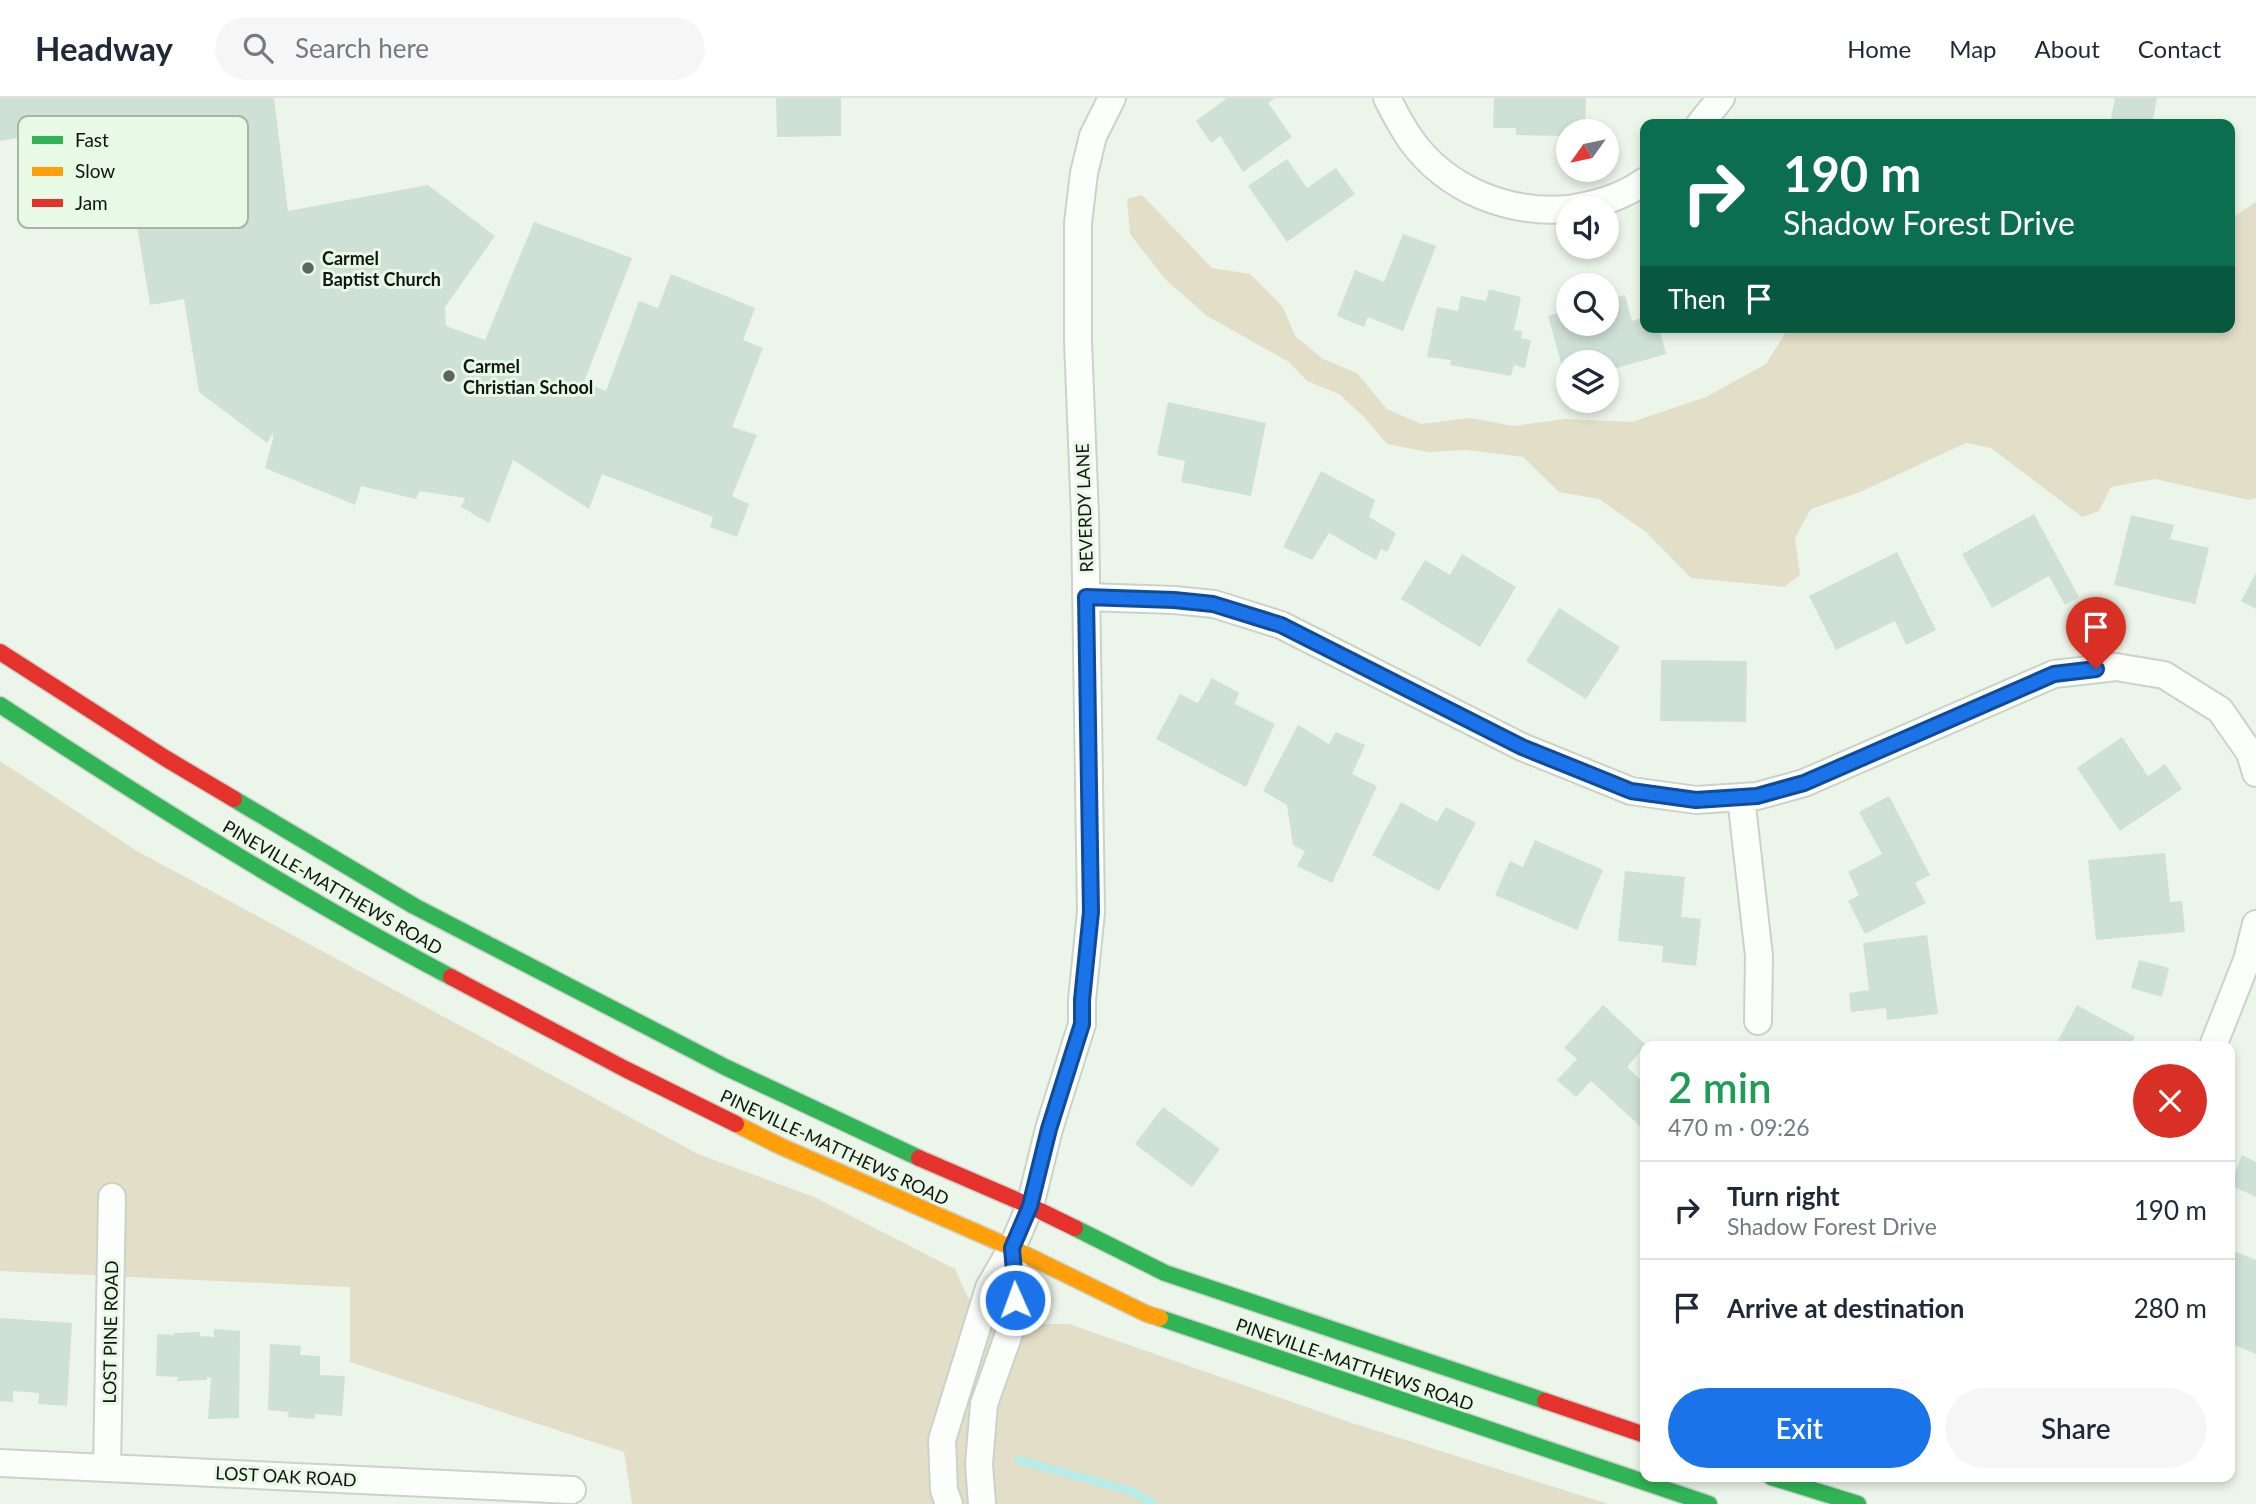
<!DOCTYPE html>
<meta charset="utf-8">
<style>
body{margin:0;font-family:Lato,sans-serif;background:#f6f6f7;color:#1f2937;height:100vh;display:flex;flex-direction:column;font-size:26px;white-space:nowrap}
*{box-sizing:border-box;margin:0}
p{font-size:23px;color:#747a83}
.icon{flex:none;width:38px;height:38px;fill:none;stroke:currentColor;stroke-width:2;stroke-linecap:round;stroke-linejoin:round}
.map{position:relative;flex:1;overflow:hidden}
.details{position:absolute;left:1640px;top:943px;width:595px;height:441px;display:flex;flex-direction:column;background:#fff;border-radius:14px;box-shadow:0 4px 10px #0003}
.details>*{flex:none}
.banner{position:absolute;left:1640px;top:21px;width:595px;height:214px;border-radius:14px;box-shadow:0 4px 10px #0003;background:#0b6e4f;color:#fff;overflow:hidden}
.needle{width:46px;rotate:237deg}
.buttons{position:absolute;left:1556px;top:21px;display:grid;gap:14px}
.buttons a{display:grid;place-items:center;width:63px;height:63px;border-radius:50%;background:#fff;box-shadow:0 4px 10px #0003;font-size:35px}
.pin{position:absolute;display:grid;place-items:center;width:60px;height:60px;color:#fff;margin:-72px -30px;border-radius:50% 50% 50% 0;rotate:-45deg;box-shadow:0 0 7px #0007}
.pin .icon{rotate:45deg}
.me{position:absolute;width:77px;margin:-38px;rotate:358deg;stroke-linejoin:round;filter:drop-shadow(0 0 5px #0008)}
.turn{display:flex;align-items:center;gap:24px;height:147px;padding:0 28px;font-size:32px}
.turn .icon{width:91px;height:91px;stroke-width:2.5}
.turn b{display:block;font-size:49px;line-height:60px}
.then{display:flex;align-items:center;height:66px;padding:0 28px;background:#0003;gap:14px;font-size:26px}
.round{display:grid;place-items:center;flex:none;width:74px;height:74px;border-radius:37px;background:#f6f6f7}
.head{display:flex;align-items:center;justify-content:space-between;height:119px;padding:0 28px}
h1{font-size:42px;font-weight:600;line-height:52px;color:#1e9e55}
.action{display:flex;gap:14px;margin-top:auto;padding:14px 28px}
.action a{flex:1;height:80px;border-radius:42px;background:#1a73e8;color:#fff;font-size:28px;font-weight:600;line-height:80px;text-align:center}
.action a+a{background:#f6f6f7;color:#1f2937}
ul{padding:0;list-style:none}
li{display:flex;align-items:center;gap:21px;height:98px;padding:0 28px;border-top:2px solid #e0e1e3}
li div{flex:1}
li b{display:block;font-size:26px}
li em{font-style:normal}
header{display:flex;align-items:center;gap:42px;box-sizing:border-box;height:98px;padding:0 35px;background:#fff;border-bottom:2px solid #e0e1e3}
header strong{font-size:33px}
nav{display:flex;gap:38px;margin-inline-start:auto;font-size:24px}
.search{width:490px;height:63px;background:#f6f6f7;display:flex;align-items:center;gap:18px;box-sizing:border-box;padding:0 24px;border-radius:38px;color:#747a83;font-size:26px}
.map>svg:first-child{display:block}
</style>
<header>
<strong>Headway</strong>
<div class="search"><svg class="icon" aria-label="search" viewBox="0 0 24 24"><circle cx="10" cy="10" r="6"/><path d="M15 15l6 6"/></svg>Search here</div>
<nav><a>Home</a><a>Map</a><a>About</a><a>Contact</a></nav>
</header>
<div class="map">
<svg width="2256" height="1406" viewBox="0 0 2256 1406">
<rect width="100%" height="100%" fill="#ecf5ea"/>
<!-- green -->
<path fill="#e3dec7" d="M1142,97L1212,170L1250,176L1283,209L1295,238L1323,261L1357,275L1387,311L1421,326L1470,320L1513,328L1565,321L1632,324L1706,299L1766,266L1789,229H2230V121L2256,104V400L2249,402L2155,381L2111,389L2099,413L2082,419L1991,350L1966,345L1860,394L1811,411L1795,440L1800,477L1784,489L1691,480L1646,434L1599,401L1559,394L1523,359L1467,352L1428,354L1387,346L1364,319L1339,296L1307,283L1289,264L1207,218L1166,182L1130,136L1127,101Z
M0,663L137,753L698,1056L814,1099L955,1171L968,1200L1033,1226H1069L1349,1324L1608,1406H632L624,1354L350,1264V1189L0,1173Z"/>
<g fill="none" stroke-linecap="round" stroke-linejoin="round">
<!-- stream -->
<path stroke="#b5ece9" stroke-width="8" d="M1018,1362L1131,1393L1153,1406"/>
</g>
<!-- building -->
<path fill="#cfe0d6" d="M0,0H274L288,113L428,87L495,138L445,209L446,228L485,242L534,124L632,160L584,284L606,293L639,203L658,210L671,176L755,210L743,242L763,250L732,329L757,337L732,398L749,406L737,439L710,429L713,419L602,376L589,411L513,362L489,425L461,409L465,400L419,393L416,401L361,388L355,407L265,370L273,341V335L267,345L199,294L184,201L150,207L135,116L124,118L113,89L104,77L76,56L50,50L31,51L28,38L0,43Z
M776,0H841V38L777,39Z
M1227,0H1275L1268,5L1292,39L1243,74L1220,38L1211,45L1196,23Z
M1494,0H1586L1585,33H1568V38L1516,37V30H1493Z
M2115,0H2157L2152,26H2110Z
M1287,61L1307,90L1336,70L1355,96L1287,144L1248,88Z
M1403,136L1436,148L1403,233L1368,219L1364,229L1337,218L1355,172L1384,184Z
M1489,191L1521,199L1514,232L1522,233L1521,240L1531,242L1525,270L1514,267L1511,278L1450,267L1451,262L1427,259L1437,209L1458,213L1461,198L1486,203Z
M1625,197L1632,223L1645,219V229H1659L1666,256L1606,273V264H1568L1567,287L1548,218L1568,212V226H1606V202Z
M1168,304L1266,325L1251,398L1181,384L1185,363L1157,357Z
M1321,373L1375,402L1369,419L1396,435L1387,454L1381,451L1376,462L1329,435L1312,462L1283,449Z
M2034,416L2079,499L2065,507L2049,478L1992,510L1962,456Z
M2131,417L2174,427L2170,441L2209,450L2195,506L2114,487Z
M1897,454L1936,532L1906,547L1895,523L1836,552L1809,498Z
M1462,456L1516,489L1480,549L1401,501L1425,462L1450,477Z
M2256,475V511L2241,503Z
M1559,510L1620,549L1586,601L1526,563Z
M1661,562L1747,563L1746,624L1660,623Z
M1212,580L1239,595L1235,606L1275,626L1246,689L1156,641L1180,596L1198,605Z
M1298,627L1329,646L1336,634L1365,647L1352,676L1377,688L1332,785L1297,768L1305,753L1293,747L1287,707L1263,693Z
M2122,639L2148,678L2165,666L2182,691L2120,733L2077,670Z
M1889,698L1930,777L1915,785L1926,805L1865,836L1848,803L1859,797L1848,774L1882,756L1859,714Z
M1401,704L1437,724L1446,709L1476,725L1439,793L1372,757Z
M1535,742L1603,772L1577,832L1495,797L1510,763L1523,769Z
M2165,755L2170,804L2182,803L2185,834L2096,842L2088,762Z
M1625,773L1685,779L1681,819L1701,821L1696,868L1662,864L1663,848L1618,843Z
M1927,837L1938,916L1887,922L1886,910L1851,914L1849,895L1869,892L1863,845Z
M2139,862L2169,870L2162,899L2131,890Z
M1603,907L1647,948H1645L1627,969L1645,986V1027L1642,1030L1591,983L1576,999L1557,982L1577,961L1564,950Z
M2077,907L2135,939L2130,948H2055Z
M1163,1009L1220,1051L1192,1089L1135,1046Z
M2242,1057L2256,1064V1099L2230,1087Z
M2234,1153L2256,1162V1256L2230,1245V1164Z
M0,1220L72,1225L67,1308L38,1306L39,1295L13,1293V1304L0,1303Z
M214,1231L240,1233L239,1320L208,1321L211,1280L207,1279V1282L177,1283L178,1279L156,1278L157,1236L174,1237V1235L200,1234V1238L214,1239Z
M270,1246L301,1248L300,1257L320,1258V1277L345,1278L342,1318L315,1316V1321L288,1319L289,1314L268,1312Z"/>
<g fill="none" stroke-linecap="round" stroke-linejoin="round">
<!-- street casing -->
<g stroke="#cbd2c9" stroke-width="30">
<path id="street" d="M1387,0C1394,14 1402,29 1411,42C1447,92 1508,116 1568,111
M1700,26L1721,0
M1574,110C1599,106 1624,98 1645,83
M1086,499L1174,502L1214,506L1281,527L1522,649L1631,693L1696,702L1757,698L1804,685L2054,576L2116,569L2164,577L2220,612L2250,655L2256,675
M1741,699L1759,858L1758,923
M2213,948L2247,862L2256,826
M0,1365L572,1392
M107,1370L112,1099
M949,1406L944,1392L942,1342L989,1190L1012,1150L1030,1108L1049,1031L1082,926V902L1091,814L1085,418L1078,243V125L1084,75L1093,38L1112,0
M982,1406L979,1366L984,1306L1010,1233L1016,1197L1012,1150"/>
</g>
<!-- fast casing -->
<g stroke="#cbd2c9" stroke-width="19">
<path id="fast" d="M0,607C147,703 296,797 451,879
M234,701L414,808L725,969L919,1060
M1075,1130L1165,1175L1545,1303
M1160,1220L1709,1406
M1771,1379L1858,1406"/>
</g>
<!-- slow casing -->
<g stroke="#cbd2c9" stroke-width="19">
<path id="slow" d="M736,1026L780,1048L1012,1150L1147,1216L1160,1220"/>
</g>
<!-- jam casing -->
<g stroke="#cbd2c9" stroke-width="19">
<path id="jam" d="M0,554L165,660L234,701
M451,879L625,971L736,1026
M919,1060L1030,1108L1075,1130
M1545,1303L1645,1337"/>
</g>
<!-- street -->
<use href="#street" stroke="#fcfefc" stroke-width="26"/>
<!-- fast -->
<use href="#fast" stroke="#30b455" stroke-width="16"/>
<!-- slow -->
<use href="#slow" stroke="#ff9f0a" stroke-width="16"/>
<!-- jam -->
<use href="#jam" stroke="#e5322d" stroke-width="16"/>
</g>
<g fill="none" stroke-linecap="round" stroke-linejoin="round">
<!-- route casing -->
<g stroke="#114b97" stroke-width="18">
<path id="route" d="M1015,1202L1016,1197L1012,1150L1030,1108L1049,1031L1082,926V902L1091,814L1086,499L1174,502L1213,506L1281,527L1522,649L1631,693L1696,702L1757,698L1804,685L2054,576L2096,571"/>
</g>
<!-- route -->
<use href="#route" stroke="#1a73e8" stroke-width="12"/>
</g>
<!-- markers -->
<g fill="#5e655c" stroke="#e8f9e6" stroke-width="2.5">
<circle cx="308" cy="170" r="7"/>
<circle cx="449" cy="278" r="7"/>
</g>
<g text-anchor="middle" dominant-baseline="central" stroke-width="6" stroke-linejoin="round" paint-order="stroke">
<!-- poi labels -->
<g font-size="18" font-weight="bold" fill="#111710" stroke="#e8f9e6" text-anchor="start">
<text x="322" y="160">Carmel<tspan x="322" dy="21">Baptist Church</tspan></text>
<text x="463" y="268">Carmel<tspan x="463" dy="21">Christian School</tspan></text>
</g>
<!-- street labels -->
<g font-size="18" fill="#111710" stroke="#e8f9e6">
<text transform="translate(1084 410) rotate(-92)">REVERDY LANE</text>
<text transform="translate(333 789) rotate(30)">PINEVILLE-MATTHEWS ROAD</text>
<text transform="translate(835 1049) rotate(25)">PINEVILLE-MATTHEWS ROAD</text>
<text transform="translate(110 1234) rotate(-89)">LOST PINE ROAD</text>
<text transform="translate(1355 1266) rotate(19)">PINEVILLE-MATTHEWS ROAD</text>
<text transform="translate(286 1378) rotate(3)">LOST OAK ROAD</text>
</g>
</g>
<!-- legend -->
<rect x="18" y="18" width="230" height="112" rx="10" fill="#e8f9e6" stroke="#a8b5a6" stroke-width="2"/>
<rect x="32" y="38" width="31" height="8" fill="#30b455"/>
<rect x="32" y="69" width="31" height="9" fill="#ff9f0a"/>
<rect x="32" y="101" width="31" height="8" fill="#e5322d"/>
<g font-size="19" fill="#111710">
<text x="75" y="49">Fast</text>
<text x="75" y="80">Slow</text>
<text x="75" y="112">Jam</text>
</g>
</svg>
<div class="buttons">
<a><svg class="needle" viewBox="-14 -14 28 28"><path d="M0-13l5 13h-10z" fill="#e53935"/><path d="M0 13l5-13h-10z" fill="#747a83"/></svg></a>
<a><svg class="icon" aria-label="sound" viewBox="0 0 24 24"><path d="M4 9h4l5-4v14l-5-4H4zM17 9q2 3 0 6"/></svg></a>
<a><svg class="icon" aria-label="search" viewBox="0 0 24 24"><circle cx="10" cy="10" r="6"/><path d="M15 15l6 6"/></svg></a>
<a><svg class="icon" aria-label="layers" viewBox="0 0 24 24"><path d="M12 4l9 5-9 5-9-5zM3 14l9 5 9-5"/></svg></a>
</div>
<div class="pin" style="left:2096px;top:571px;background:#d93025"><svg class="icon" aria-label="arrive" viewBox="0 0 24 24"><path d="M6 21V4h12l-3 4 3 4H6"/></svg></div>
<svg class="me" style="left:1015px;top:1202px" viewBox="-20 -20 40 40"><circle r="17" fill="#1a73e8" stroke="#fff" stroke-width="3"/><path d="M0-11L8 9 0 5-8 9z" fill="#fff"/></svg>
<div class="banner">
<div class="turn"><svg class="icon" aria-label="right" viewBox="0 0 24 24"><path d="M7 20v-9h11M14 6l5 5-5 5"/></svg><div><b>190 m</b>Shadow Forest Drive</div></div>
<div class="then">Then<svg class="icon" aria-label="arrive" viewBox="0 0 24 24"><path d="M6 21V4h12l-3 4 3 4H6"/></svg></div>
</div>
<section class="details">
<div class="head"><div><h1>2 min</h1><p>470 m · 09:26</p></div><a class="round" style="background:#d93025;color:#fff"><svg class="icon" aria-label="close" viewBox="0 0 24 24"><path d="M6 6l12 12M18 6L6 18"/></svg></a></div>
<ul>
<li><svg class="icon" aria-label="right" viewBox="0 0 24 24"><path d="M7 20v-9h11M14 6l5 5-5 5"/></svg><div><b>Turn right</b><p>Shadow Forest Drive</p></div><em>190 m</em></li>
<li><svg class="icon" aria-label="arrive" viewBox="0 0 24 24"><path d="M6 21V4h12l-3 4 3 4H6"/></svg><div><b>Arrive at destination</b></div><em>280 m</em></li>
</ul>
<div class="action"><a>Exit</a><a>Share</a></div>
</section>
</div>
